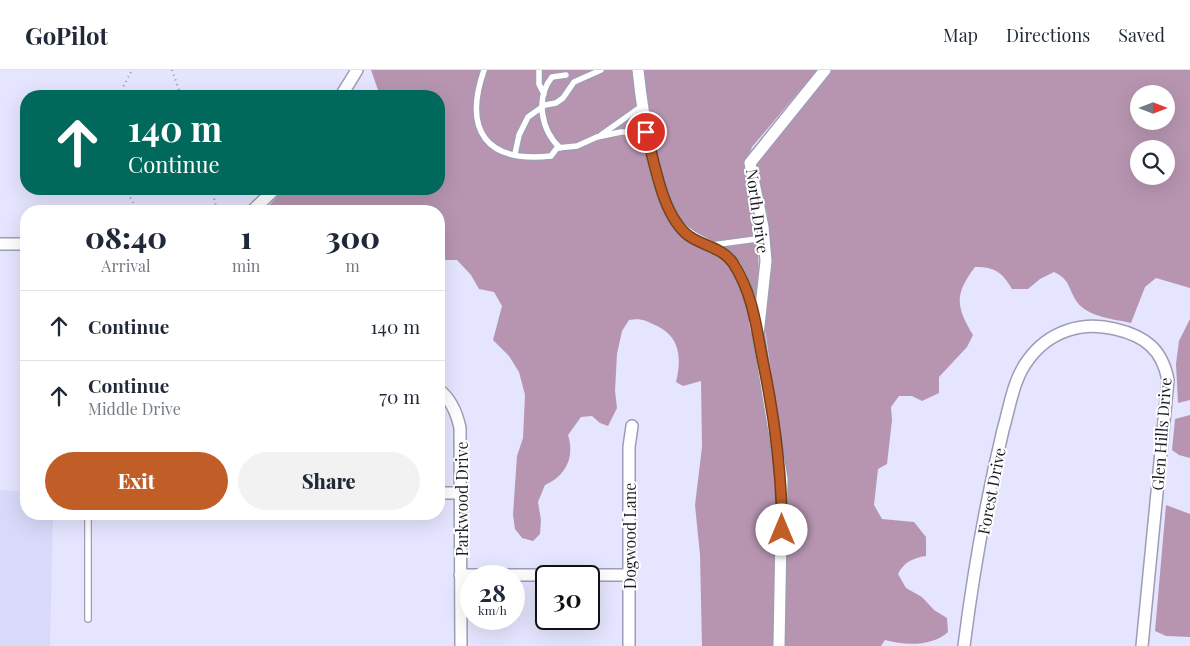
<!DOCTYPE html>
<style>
body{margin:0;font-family:"Playfair Display",serif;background:#f2f2f3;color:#1f2937;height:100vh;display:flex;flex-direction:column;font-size:19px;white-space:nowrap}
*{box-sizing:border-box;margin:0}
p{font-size:16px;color:#747a83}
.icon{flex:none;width:28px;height:28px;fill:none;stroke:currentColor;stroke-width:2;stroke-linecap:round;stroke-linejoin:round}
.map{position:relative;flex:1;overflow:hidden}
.drawer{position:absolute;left:20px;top:135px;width:425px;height:315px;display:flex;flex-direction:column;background:#fff;border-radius:20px;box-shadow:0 5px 20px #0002}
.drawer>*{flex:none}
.hud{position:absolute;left:20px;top:20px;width:425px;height:105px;border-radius:20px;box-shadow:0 5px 20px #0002;background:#00695c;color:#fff;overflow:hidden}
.needle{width:32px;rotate:90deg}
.buttons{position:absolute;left:1130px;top:15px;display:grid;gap:10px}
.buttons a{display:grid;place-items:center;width:45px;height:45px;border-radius:50%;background:#fff;box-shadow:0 5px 20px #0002;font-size:25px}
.speed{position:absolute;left:460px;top:495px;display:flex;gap:10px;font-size:25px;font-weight:700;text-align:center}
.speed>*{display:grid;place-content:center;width:65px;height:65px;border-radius:50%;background:#fff;box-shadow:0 5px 20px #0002;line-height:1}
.speed small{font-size:12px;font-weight:400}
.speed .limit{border:2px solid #111;border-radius:8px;background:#fff;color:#111}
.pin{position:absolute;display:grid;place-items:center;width:42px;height:42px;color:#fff;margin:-21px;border:2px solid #fff;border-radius:50%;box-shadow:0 1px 5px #0007}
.me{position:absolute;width:55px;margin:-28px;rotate:0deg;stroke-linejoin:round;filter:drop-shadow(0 0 4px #0008)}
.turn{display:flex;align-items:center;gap:18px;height:105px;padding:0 25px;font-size:22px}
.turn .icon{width:65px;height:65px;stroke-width:2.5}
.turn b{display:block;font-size:35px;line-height:42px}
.eta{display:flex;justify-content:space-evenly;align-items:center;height:85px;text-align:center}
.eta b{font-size:30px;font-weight:800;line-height:35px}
.button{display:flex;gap:10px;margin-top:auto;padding:10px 25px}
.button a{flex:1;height:58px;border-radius:30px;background:#c15e27;color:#fff;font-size:20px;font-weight:800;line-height:58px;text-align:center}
.button a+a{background:#f2f2f3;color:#1f2937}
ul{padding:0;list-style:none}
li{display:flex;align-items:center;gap:15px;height:70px;padding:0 25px;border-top:1px solid #e0e1e3}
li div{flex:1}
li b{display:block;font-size:19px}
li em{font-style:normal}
header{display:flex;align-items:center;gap:30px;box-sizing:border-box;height:70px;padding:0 25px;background:#fff;border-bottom:1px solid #e0e1e3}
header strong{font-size:24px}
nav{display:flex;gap:28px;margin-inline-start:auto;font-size:18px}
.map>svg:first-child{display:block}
</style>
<header>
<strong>GoPilot</strong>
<nav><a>Map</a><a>Directions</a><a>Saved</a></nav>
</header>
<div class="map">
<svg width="1190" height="576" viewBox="0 0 1190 576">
<rect width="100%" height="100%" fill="#e5e5ff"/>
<!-- built -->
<path fill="#d9d9fa" d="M0,420L26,422V444H53L50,576H0Z"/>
<!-- forest -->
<path fill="#b795b0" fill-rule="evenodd" d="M371,0H817L752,77L747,90L758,183L759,209L758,227L749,252L776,392L773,576H702L700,485L695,435L702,377L701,311L683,316L676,312C682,287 680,266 655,255C644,250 641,248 629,250L622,261L617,284L615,321L617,338L608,356L600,353L592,346L581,347L568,365C575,387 566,406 545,415L538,432L541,450L540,464L533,471L522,468L515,459L513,445L517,386L523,368L525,325L519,302L509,286L493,270L502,236L494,222L479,219L471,205L457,190H439V141H264L284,119H439V26H375L378,20Z
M830,0H1190V218L1156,208L1145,217L1131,253C1114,249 1088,247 1077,232C1068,219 1071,210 1054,202L1040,209L1028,219H1012C1002,202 995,197 975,197C954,225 956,236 973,265L967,277L939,307V323L922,331L912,326H899L891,337L892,350L887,394L878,399L874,435L882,449L914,452L926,467V486C913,488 904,492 898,504L906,518L922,527L934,540L947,548L948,562C933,576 906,576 885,570L881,576H783L786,403L765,260L770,183L768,146L756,98L760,86ZM1139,24H1166V51H1139ZM1139,79H1166V106H1139Z
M1190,249V330L1178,333L1176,294L1179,271Z
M1190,345V388L1179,385L1172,380L1175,349Z
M1166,435L1190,444V567L1166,566L1155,561Z"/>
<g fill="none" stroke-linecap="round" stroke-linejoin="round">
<!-- lane casing -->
<g stroke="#9d9db5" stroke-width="8">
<path id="lane" d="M484,0C463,61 486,93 551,86L557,78L577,76L597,67L621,62H646
M539,0V14L544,24
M601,65L642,36
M560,78C541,60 535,28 552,7L566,5
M515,84L519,65L528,47L545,35L556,33L563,28L574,12L601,0
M712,175L764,168
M88,444V549"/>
</g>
<!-- street casing -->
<g stroke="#9d9db5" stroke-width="14">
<path id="street" d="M638,0C642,39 655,129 680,157C692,170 709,174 723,183C742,194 751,234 758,254
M341,26L357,0
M252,141L275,119
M0,174H26
M439,320C451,329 457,344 460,358L461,576
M439,423H461
M460,505H629
M629,576V377L632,356
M779,576L782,409L758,265L766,191L763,157L750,93L825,0
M964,576C973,504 986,431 1003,360C1010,336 1013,310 1028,290C1049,261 1082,251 1115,259C1145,266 1162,279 1168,310L1142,576"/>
</g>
<!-- path -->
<path stroke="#9393a6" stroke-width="2" stroke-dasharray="1 4" stroke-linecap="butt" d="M172,0L181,26
M122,26L123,17L132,0
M125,119L138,141
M212,119L217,141"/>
<!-- lane -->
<use href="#lane" stroke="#fff" stroke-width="5.5"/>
<!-- street -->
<use href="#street" stroke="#fff" stroke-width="11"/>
</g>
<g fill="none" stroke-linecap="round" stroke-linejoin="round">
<!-- route casing -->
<g stroke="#7d3d19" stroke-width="12">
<path id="route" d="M646,62C655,93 662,146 689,166C703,176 723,178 733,193C752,222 756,254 762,287C774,344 782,401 782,460"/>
</g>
<!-- route -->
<use href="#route" stroke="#c15e27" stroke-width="9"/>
</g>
<g text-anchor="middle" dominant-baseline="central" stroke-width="4" stroke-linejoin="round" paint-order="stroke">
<!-- street labels -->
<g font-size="16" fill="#1b1b24" stroke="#fff">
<text transform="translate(758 141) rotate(82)">North Drive</text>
<text transform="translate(1161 364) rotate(-86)">Glen Hills Drive</text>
<text transform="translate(991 421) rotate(-79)">Forest Drive</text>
<text transform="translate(461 429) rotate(-90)">Parkwood Drive</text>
<text transform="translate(629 466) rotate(-90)">Dogwood Lane</text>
</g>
</g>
</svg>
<div class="buttons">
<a><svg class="needle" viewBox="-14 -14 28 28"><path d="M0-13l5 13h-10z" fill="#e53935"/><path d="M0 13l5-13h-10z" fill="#747a83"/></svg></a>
<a><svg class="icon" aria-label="search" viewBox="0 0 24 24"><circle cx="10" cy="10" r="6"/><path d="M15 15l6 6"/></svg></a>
</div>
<div class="speed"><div>28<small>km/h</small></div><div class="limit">30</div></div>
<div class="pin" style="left:646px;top:62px;background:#d93025"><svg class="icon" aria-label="arrive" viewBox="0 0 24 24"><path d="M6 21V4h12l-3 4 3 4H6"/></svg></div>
<svg class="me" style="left:782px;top:460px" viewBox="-20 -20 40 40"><circle r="19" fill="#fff"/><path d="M0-13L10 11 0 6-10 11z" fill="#c15e27"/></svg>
<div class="hud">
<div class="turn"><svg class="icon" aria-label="ahead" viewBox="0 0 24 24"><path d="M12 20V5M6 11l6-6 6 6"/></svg><div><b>140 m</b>Continue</div></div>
</div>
<section class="drawer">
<div class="eta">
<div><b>08:40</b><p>Arrival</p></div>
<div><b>1</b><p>min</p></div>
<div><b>300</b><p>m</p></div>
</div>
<ul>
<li><svg class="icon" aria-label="ahead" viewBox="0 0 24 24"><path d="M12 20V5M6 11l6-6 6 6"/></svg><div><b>Continue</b></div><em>140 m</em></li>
<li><svg class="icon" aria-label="ahead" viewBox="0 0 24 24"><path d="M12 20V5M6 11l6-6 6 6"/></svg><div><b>Continue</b><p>Middle Drive</p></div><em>70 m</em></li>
</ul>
<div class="button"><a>Exit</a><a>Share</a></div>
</section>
</div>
